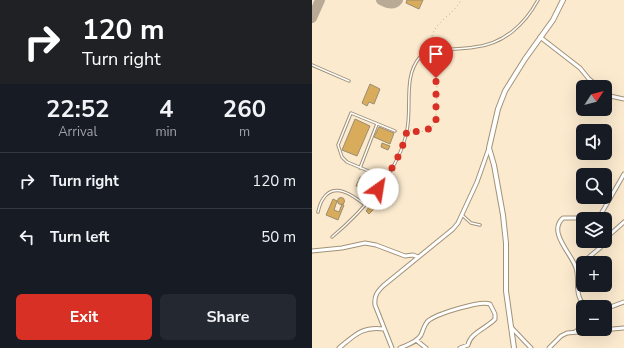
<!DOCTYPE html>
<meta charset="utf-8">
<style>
body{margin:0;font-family:"Nunito Sans",sans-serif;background:#242831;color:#f1f3f6;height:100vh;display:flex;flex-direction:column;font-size:15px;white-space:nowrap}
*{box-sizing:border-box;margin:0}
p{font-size:13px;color:#9ea1a6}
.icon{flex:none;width:22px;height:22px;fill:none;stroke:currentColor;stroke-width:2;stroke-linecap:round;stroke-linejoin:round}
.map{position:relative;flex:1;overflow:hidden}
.details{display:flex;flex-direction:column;background:#171b24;width:312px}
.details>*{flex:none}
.hud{background:#202124;color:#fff;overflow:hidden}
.needle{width:26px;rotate:54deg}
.fabs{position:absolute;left:264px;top:80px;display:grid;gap:8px}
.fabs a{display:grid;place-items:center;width:36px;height:36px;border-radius:6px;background:#171b24;box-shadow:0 4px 16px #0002;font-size:20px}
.pin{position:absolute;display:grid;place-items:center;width:34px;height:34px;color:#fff;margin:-41px -17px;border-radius:50% 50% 50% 0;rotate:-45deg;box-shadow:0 0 4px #0007}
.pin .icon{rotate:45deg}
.me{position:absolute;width:44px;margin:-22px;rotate:32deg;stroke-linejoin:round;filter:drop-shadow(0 0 3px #0008)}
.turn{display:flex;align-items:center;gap:14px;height:84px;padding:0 16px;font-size:18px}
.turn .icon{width:52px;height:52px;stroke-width:2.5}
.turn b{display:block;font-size:28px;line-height:34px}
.eta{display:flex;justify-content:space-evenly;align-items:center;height:68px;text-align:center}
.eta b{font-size:24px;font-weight:700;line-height:28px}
.button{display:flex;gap:8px;margin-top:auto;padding:8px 16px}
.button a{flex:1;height:46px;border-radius:6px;background:#d93025;color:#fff;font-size:16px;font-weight:700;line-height:46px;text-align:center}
.button a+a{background:#242831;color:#f1f3f6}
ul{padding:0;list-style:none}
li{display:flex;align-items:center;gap:12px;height:56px;padding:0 16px;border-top:1px solid #363941}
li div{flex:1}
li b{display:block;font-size:15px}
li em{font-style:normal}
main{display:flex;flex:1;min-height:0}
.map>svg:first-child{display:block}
</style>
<main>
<section class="details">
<div class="hud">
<div class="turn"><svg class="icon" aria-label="right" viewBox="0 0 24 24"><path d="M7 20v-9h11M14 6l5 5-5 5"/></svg><div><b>120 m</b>Turn right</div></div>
</div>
<div class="eta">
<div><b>22:52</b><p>Arrival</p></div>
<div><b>4</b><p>min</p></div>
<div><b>260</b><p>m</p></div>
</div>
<ul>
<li><svg class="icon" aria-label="right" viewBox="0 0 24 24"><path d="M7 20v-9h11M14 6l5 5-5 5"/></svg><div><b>Turn right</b></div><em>120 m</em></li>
<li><svg class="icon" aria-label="left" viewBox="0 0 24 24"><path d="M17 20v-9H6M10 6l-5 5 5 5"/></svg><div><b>Turn left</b></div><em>50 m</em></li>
</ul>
<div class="button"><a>Exit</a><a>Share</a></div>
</section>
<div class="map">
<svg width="312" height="348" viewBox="0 0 312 348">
<rect width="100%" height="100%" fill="#fbeace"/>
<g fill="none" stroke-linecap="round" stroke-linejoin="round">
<!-- taxiway -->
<path stroke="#b8aa94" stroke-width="10" d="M69,0C75,3 81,6 86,0
M0,18L8,0"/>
</g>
<!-- building -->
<path fill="#d8ac5a" stroke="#9b8d73" d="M95,0H111L107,9L94,3Z
M58,84L68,89L62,104L57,102L55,106L50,103Z
M43,119L58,126L45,156L30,150Z
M67,127L82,133L78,144L62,137Z
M70,143L78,146L76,150L69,147Z
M48,177L56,180L55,182L58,184L55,190L44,186Z
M25.5 201a3.5 3.5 0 1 1 7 0a3.5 3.5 0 1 1-7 0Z
M21,199L25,201L22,210L27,212L30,204L32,205L26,220L14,215Z
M59,205L63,208L57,214L54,211Z"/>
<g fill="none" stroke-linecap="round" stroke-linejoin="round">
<!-- lane casing -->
<g stroke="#a19278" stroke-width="3.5">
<path id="lane" d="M0,65L37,81
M48,168L65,124
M73,178L35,162L30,157L26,145L39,113L83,131
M6,212C7,208 8,203 11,199C22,181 42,196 53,205
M150,215L159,223L168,225
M20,237C50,212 88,170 95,130C100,107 91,76 108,57C113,51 120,51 127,50C139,49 151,49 163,47C192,44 213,24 226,0"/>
</g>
<!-- street casing -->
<g stroke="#a19278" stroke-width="5">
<path id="street" d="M228,37L268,68L277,79L287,87
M293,92L298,96L312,99
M283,219L289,214L312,174
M293,239L312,222
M0,251L30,248L53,243L64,245L93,256L101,255L106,257
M264,268L289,247L292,241
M273,307C271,304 268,300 267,296C264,287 267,277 264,268C260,254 235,232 251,218H274L275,219
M293,309L312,302
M199,327L219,348
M263,332L271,326
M104,340L114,348
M27,348C43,335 50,326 72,329
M80,348L63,305C62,296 65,292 71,286L141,229L146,223L165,182L177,148
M88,348C95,345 105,342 109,335C111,331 112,325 116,321C124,314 169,300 178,304L183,314V319C175,328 158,333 156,345L148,348
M237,348L249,336L255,333L312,328"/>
</g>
<!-- secondary casing -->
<g stroke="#a19278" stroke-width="6">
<path id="secondary" d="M202,348L194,291V243L191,215L182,165L177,148L186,109L193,91L213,59L241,20L251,0"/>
</g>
<!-- path -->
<path stroke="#b7a993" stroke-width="1" stroke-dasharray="1 3" stroke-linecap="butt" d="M119,48C117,22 139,19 149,0
M98,130C106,132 115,133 121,126C127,118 125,64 122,53"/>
<!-- lane -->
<use href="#lane" stroke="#fff" stroke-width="1.5"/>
<!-- street -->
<use href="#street" stroke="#fff" stroke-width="3"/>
<!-- secondary -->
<use href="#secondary" stroke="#fff" stroke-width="4"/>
</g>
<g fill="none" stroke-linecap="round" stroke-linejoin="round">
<!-- route -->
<path stroke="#d93025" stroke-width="7" stroke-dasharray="0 12.6" d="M66,189C79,172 91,151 95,130C109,133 117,133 124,120V78"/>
</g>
</svg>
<div class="fabs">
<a><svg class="needle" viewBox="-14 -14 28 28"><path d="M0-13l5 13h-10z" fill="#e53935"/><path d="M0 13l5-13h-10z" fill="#9ea1a6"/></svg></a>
<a><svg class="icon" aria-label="sound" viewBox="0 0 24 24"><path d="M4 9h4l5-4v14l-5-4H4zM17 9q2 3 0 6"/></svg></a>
<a><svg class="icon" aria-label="search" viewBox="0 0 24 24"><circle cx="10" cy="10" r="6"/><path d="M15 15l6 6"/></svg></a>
<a><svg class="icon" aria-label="layers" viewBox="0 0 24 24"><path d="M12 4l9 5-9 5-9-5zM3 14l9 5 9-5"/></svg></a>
<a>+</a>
<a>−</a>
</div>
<div class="pin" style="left:124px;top:78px;background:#d93025"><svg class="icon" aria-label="arrive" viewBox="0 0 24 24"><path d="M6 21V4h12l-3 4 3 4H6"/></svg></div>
<svg class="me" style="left:66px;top:189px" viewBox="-20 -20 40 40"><circle r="19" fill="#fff"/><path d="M0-13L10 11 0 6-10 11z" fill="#d93025"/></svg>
</div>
</main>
